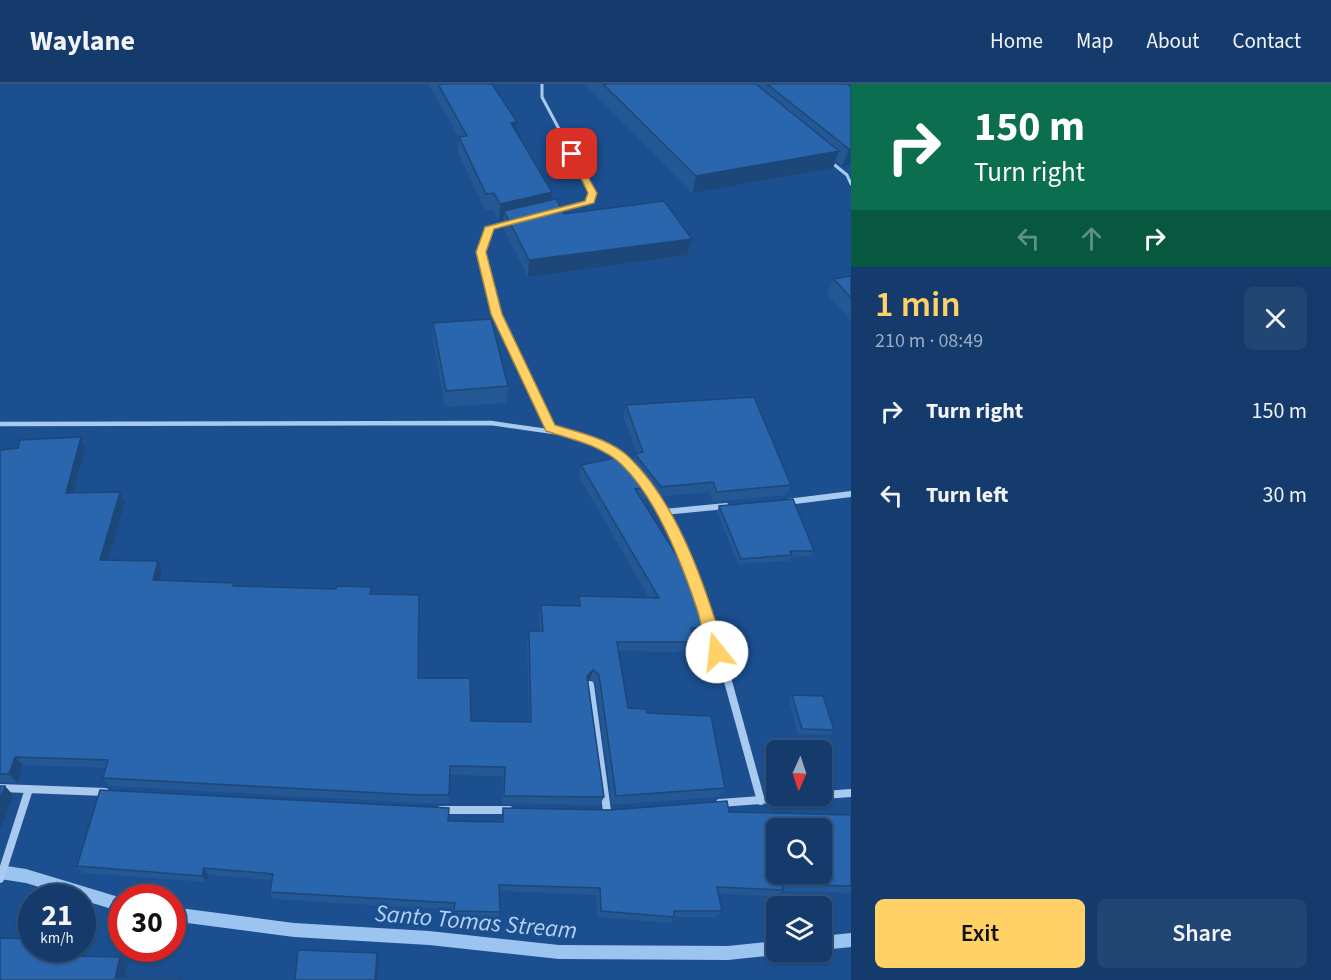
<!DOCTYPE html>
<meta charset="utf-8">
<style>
body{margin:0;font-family:"Source Sans 3",sans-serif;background:#214673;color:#f1f3f6;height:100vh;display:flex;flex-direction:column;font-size:22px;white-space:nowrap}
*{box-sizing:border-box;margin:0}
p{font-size:20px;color:#9dadc1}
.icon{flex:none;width:33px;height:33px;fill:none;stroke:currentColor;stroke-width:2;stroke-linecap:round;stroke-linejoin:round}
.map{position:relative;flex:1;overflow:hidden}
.details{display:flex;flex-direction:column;background:#143b6b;width:480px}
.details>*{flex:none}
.top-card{background:#0b6e4f;color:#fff;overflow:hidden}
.needle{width:39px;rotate:183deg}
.buttons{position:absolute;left:766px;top:656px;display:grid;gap:12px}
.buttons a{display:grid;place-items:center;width:66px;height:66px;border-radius:9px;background:#143b6b;box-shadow:0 2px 4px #0004,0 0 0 2px #33557e;font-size:30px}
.speed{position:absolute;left:18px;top:800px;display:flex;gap:12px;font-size:30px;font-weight:700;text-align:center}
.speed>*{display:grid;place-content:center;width:78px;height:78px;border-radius:50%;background:#143b6b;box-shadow:0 2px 4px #0004,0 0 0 2px #33557e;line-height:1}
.speed small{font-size:15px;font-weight:400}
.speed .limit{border:9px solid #d22;background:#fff;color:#111}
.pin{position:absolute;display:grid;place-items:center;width:51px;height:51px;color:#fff;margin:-26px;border-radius:12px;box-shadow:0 3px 9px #0006}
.me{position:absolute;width:66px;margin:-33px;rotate:344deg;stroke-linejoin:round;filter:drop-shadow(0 0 4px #0008)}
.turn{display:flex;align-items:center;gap:21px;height:126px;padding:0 24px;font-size:27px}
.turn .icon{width:78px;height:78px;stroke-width:2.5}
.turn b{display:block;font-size:42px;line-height:51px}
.lanes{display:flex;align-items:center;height:57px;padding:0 24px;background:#0003;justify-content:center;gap:30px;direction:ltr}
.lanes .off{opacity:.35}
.round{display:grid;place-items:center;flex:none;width:63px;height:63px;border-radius:9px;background:#214673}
.head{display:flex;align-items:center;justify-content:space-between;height:102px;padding:0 24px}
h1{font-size:36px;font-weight:600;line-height:45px;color:#ffd166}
.button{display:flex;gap:12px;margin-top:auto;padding:12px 24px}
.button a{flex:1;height:69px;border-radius:9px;background:#ffd166;color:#111;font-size:24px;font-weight:600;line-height:69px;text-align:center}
.button a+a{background:#214673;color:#f1f3f6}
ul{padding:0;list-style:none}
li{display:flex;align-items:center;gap:18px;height:84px;padding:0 24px}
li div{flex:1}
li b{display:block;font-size:22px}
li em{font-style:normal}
header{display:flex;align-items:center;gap:36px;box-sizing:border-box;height:84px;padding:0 30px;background:#143b6b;border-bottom:2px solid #33557e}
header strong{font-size:28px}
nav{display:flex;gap:33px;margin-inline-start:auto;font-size:21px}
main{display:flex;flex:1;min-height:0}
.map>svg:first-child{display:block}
</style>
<header>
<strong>Waylane</strong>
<nav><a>Home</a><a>Map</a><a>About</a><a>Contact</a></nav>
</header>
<main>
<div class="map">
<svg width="851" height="896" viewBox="0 0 851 896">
<rect width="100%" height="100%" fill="#1b4f8f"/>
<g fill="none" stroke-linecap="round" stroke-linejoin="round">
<!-- stream -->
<path fill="#9cc4f0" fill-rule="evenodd" d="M0,781L26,785L122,814V828L82,816V813H72L26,799L0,795Z
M172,823L294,839L429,847L559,861L728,862L777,857V867H783L777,871L728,876L559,875L429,861L294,853L172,837Z
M851,849V863L822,866V852Z"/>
<!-- lane-far1 -->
<path stroke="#a9c9ee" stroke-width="3" d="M542,0V13L593,109L589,119L557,127
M831,78L847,91L851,100
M486,155L490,143L508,138"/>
<!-- lane -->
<path stroke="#a9c9ee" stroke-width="4" d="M486,154L481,168L497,230L550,344"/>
<!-- street-far2 -->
<path stroke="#a9c9ee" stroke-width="4.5" d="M0,340L491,339L561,349"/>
<!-- street-far1 -->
<path stroke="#a9c9ee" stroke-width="6" d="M555,347L593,359L625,377
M644,401C682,461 706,524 726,592
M787,418L851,410
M664,428L726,422"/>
<!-- street -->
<path stroke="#a9c9ee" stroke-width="8" d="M726,590L761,717
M590,601L607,727
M0,704L105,708
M720,719L851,709
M441,726H509
M0,795L29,705"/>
</g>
<!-- wall -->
<path fill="#245895" d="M429,0H492L517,38L516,48L552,108L551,116L564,130L692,155L687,171L528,193L503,144V136L499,137L493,125L485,126L458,69L459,54Z
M585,0H847L851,3V81L842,82L836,77L833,84L692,109Z
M851,192V237L827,210L834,195Z
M433,239L508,302L506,319L445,323L433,255Z
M626,321L791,401L786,411L713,418L709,408L658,413L632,380L635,370L637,369L623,332Z
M81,353L85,364L74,409L125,419L108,476L162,487L160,496L234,499L235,502L371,510L418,594L471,637L529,638L527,557L529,547H540L539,531L541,521L576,522L579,512L649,514L579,392L581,381L649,403L646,414L641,415L703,544L699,554H693L694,558L689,568L619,567L628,624L647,629L725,704L719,713L612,721L596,600L590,595L588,598L604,713L600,721L502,720L503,692L449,691V719H418L109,702L103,694L106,684L23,681L17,699L0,698V366L18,364Z
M719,422L814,467L811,472L791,473L789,477L738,480L717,428Z
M792,611L834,646L830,651L798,650L789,616Z
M503,724L729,728L851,731V807L849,809L782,807L776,812L718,810L722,827L716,833H674L670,839L597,833L596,811L500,807V828L498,834L454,833V826L273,815L270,808L272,796L208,791L207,798L83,789L77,782L448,737L501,738Z"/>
<!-- shaded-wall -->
<path fill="#1d4779" d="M517,38L516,54L511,39Z
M849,65H851V81L842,82Z
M839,67L833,84L692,109L696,92Z
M552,108L550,125L504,127L503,136L499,137L500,120Z
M692,155L687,171L528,193L529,176Z
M81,353L85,364L71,419L66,409Z
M120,408L125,419L105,486L100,476Z
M158,477L162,487L157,506L153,496Z
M593,586L590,595L584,602L587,592Z
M15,673L23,681L17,699L9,690Z
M5,702L13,711L0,748V716Z
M204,784L208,791L207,798L202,792Z
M82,860L87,864L82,879L73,872L75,864H82Z
M377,869L378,875L377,896H375Z
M120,873L128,880L124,896L115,894Z"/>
<!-- building -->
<path fill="#2a66ad" stroke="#1d4779" stroke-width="1.5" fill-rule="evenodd" d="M438,0H492L517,38L511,39L552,108L500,120L494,109L486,110L459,53L467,52Z
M603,0H756L839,67L696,92Z
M767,0H847L851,3V65H849Z
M556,115L564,130L664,117L692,155L529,176L504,127Z
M851,192V214L834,195Z
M491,235L508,302L446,307L433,239Z
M754,313L791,401L717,408L713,398L661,403L635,370L643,368L626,321Z
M81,353L66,409L120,408L100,476L158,477L153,496L234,499L233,502L336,505L337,502L371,503L370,510L419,511L418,594H470L471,637L531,638L529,547H543L541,521L580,522L579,512L659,514L581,381L624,372L649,403L635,405L696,502L703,544H691L694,558H617L628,624L646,625L647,629L711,632L725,704L616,712L599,591L593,586L587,592L604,713L504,712L505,683L450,682L449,711H418L103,694L108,676L15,673L9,690H0V366L18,364L20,356Z
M793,415L814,467H790L792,471L741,475L719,422Z
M792,611L823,612L834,646L802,645Z
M0,702H5L0,716Z
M100,706L449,724L448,737L503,738V724L610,726L727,717L729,728L851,731V802L782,800L783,806L717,803L722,827H674V833L601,827L600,804L499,801L500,828L454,827L455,819L270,808L273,790L204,784L202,792L77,782ZM777,744H822V789H777Z
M0,854L32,855V864H75L73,872L120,873L115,894H181L180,896H0Z
M298,866L377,869L375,896H295Z"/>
<!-- route -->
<path fill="#ffd166" stroke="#a68842" stroke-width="1.5" d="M569,69H575L597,109L594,119L494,145L486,168L502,230L555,341C580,349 611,355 630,374C679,422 706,504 725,568L717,574C704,570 702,538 697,525C682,480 656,413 621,380C601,361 571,355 546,347L491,230L476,168L485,143L585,117L588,109Z"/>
<g text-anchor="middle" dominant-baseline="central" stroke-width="6" stroke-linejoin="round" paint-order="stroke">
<!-- near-water labels -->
<g font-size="24" font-style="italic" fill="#b5d3f5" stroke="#1b4f8f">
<text transform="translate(476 838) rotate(5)">Santo Tomas Stream</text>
</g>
</g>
</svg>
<div class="buttons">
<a><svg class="needle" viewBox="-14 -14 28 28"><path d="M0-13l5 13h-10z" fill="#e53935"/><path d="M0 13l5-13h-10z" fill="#9dadc1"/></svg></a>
<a><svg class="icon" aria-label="search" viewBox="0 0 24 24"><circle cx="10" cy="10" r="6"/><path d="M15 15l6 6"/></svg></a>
<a><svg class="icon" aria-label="layers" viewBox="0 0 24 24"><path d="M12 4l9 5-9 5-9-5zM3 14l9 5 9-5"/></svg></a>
</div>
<div class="speed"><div>21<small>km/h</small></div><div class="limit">30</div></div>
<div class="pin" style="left:572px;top:70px;background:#d93025"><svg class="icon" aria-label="arrive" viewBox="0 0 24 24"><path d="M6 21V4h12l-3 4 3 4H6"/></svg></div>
<svg class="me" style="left:717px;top:568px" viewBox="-20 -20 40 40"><circle r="19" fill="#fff"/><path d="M0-13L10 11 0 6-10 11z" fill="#ffd166"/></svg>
</div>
<section class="details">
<div class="top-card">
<div class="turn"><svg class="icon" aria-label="right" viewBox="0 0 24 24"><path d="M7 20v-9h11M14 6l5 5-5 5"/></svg><div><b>150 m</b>Turn right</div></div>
<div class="lanes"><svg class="icon off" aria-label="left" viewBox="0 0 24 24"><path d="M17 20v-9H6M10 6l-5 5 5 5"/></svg><svg class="icon off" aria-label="ahead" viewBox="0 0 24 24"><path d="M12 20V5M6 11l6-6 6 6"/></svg><svg class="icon" aria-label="right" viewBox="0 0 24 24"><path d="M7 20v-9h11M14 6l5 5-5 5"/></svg></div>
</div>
<div class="head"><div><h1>1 min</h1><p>210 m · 08:49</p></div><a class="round"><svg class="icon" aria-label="close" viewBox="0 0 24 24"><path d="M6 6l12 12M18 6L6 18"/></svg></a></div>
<ul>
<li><svg class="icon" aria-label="right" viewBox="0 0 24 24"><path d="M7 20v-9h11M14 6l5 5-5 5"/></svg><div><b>Turn right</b></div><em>150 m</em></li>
<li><svg class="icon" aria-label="left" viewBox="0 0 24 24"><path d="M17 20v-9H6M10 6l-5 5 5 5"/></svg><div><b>Turn left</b></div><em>30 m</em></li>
</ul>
<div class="button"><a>Exit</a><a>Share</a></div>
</section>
</main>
